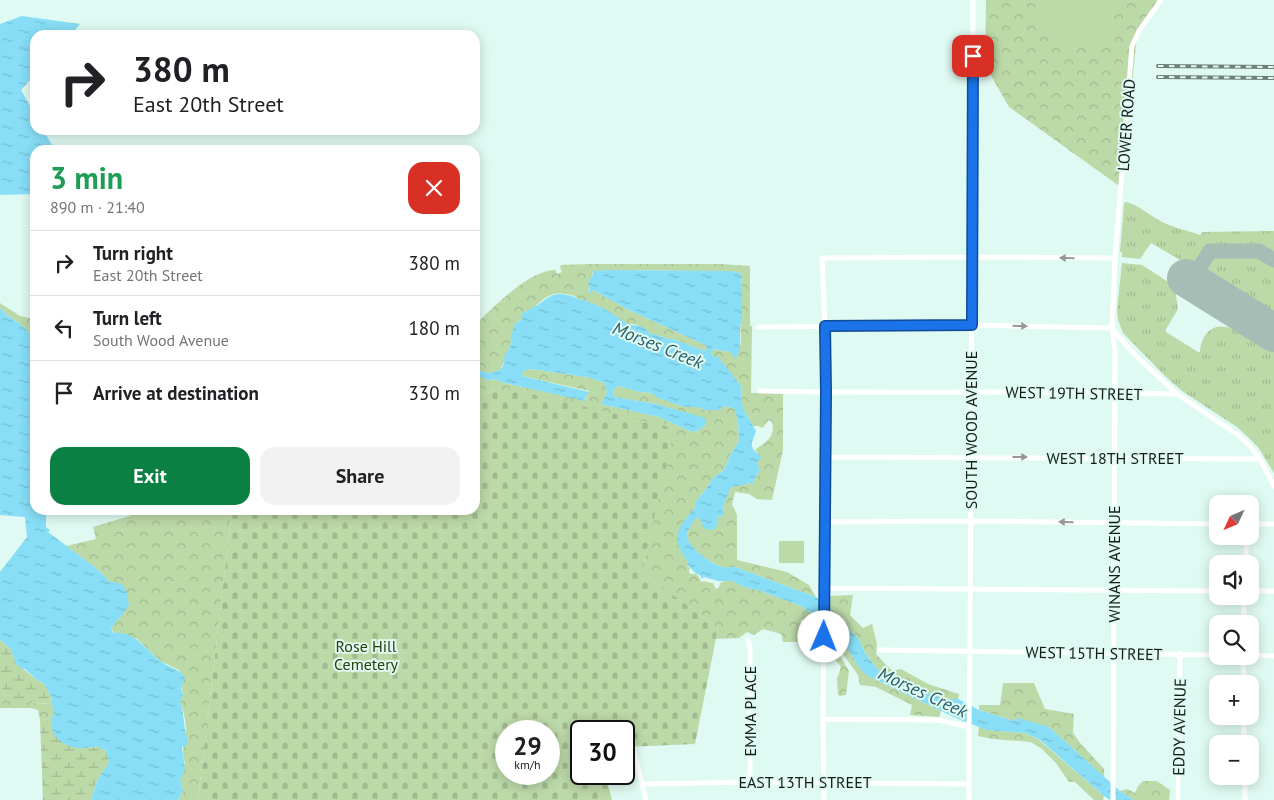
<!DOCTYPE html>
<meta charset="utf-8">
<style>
body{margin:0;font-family:"PT Sans",sans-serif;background:#f2f2f2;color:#202124;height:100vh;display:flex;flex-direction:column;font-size:19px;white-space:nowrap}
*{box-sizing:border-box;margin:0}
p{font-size:16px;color:#757577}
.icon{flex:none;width:28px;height:28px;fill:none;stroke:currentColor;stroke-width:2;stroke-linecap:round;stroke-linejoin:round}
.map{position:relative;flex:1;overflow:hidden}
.details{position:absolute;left:30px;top:145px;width:450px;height:370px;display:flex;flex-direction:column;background:#fff;border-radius:15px;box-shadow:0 2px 12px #0003}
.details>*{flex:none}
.banner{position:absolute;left:30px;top:30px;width:450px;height:105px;border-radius:15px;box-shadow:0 2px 12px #0003;background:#fff;color:#202124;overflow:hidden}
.needle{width:32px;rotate:226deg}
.tools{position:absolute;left:1209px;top:495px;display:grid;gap:10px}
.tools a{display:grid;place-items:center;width:50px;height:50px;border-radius:10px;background:#fff;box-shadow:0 2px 12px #0003;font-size:25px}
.speed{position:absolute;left:495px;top:720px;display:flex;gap:10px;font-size:25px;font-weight:700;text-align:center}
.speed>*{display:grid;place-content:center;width:65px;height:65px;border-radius:50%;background:#fff;box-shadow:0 2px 12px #0003;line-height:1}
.speed small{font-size:12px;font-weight:400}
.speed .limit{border:2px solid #111;border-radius:8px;background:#fff;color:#111}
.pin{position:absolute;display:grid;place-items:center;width:42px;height:42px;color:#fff;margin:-21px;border-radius:10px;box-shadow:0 2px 8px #0006}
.me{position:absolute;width:55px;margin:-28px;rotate:1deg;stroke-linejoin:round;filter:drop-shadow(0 0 4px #0008)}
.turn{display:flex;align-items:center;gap:18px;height:105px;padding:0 20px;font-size:22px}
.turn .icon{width:65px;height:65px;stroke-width:2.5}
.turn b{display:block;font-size:35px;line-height:42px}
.round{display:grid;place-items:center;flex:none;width:52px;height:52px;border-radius:15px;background:#f2f2f2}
.summary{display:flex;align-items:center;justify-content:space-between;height:85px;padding:0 20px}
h1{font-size:30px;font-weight:700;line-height:38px;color:#1e9e55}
.action{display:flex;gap:10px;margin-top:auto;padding:10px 20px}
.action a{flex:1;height:58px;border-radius:15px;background:#0b8043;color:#fff;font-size:20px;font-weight:700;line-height:58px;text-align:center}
.action a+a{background:#f2f2f2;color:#202124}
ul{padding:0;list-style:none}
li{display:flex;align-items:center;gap:15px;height:65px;padding:0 20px;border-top:1px solid #e0e0e0}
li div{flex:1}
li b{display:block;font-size:19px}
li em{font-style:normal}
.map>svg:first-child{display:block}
</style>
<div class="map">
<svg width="1274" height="800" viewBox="0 0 1274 800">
<defs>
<pattern id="grass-tufts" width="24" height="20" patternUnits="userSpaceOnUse" patternTransform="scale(1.25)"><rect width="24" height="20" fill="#bcd9a8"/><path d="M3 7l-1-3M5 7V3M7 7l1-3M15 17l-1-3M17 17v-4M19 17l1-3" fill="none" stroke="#a1ba90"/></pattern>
<pattern id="forest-crowns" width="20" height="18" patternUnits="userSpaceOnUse" patternTransform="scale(1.25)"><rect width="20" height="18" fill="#bcd9a8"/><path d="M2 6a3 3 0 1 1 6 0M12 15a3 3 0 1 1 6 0" fill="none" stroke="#a1ba90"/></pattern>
<pattern id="wetland-marsh" width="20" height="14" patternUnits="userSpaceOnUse" patternTransform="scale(1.25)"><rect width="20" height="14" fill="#bcd9a8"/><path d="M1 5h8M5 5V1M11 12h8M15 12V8" fill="none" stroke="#a1ba90"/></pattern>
<pattern id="cemetery-stones" width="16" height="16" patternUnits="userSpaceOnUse" patternTransform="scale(1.25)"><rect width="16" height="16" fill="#bcd9a8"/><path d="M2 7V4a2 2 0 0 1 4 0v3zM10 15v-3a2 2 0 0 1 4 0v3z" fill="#a1ba90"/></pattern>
<pattern id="water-ripples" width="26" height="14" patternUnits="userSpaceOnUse" patternTransform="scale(1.25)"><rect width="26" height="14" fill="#87def6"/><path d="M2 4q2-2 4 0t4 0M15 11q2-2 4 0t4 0" fill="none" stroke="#74bed2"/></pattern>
</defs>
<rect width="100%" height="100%" fill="#dffaf2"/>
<!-- grass -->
<path fill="url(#grass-tufts)" d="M1126,202C1139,205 1150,216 1162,222C1174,228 1187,230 1200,235L1202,232L1274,231V256L1258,248H1214C1204,251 1199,259 1194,268L1151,243L1140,259L1122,257V252H1120L1124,203Z
M1245,256L1257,257L1274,267V314L1204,270C1206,266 1208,261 1211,259C1218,254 1237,256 1245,256Z
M1122,263L1142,265L1179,289L1176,295L1178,309L1166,329V332L1198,352H1200C1201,333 1215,320 1234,330L1236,327L1274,351V473L1258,447L1249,438L1237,427L1182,391L1165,376L1123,333L1118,320L1117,309Z"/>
<!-- forest -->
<path fill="url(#forest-crowns)" d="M986,0H1162L1137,34L1122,188L1009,107L989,72H985Z
M590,264H721L750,266V326H752L751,393H783V450L772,500L757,499L749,494L735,492L732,504L737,515V560L787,572L809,585L816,597L735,567C731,567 727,568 723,567C712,565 685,546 687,534C688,528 694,521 697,516L700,519L717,525V517L723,516C722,503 727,498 731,486H739L748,482L752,485L760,469L756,466L758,454L755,450C765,442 776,438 772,422L769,420L766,423L763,428L758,426H753L745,412L742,404L741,386L724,365L711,355L712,349L730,352L740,347C743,338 738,328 742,319V288L741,284L742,280L738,272L643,270L592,271C593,275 590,287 588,291L590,293L593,290L629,310L703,344L707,347L705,351L673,339C665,340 658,333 650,334C646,331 641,327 637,325C633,324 629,325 626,323C616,316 607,310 596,305C591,303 586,302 581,300C579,299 577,298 574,296C568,294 558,292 551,295C537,301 528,315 515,324C512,340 508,355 500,370L490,373L475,370V325C493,307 530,270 555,270L557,274L562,272L560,267L561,265Z
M0,303L20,316L35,319V339L24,327L7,315L0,308Z
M531,369L587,377L605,383L607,393L601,404L659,417L692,432L699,430L706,424V419L656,404L615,397L614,396L613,390L618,386L640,392L652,393L657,397L684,407H699L704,410H720L723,406L732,408L735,409L738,423L739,441L729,457L728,462L723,471L714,477L703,493L695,502V508L690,514L682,525V552L688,562L687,564L690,569L689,571L690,574C697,573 699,575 701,582L704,581L707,582L713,583L716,589L719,587L720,583L724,581H733L744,587L758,590L801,606L815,617L817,622L812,624L801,619L798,642H783L781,634L763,629L754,635L747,632L739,638L716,639L718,628L642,572L673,428L502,390L475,395V378L481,377L490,381L492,379L498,380L500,382L585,400L589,391L522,376L523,371Z
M149,510H232L198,800H178L183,790L180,779L185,763C180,749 185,748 186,735C187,726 184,711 180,702L183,695L179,670L160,661L137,639L114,633L111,628L122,615L110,582L97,569L66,546L96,539L93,527Z
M853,595L850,615L863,628L872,624L877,644L876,654L892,671L901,669L928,684L959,694L958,699H944L894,680L877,669L865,653L859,639L830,611V596Z
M832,628C847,642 853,663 868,676L941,711L939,717L910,715L912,705L876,687L860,685L858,675L830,636Z
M839,654L849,671L846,695L840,696L838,695L837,679L841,667L834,658Z
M0,681L4,695L36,703L51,704L54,708L53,715L51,719L40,720L38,710L31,708H0Z
M1003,683H1034L1045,709L1074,714L1073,733L1081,744L1104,769V777L1049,727L1014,721L979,710V705H1000Z
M979,726L987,730L1025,733L1039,740L1104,796L1103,800H1094L1075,782H1069L1056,763L1042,749L1031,742L993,739L978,736Z
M1143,781H1157L1170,790L1169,800H1134L1120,791L1127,789L1135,793L1138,786Z"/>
<!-- wetland -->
<path fill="url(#wetland-marsh)" d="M0,640L10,648L16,663L38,681C47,683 49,692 52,700L51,704L14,701L4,695L0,681Z
M51,719V725L89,748L97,746L105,749L109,762L97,781L91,800H43L40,720Z"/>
<!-- cemetery -->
<path fill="url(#cemetery-stones)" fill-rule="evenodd" d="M502,390L527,393L674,428L642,572L718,628L695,744L624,747V731H581V774H605L612,800H198L232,510H475V395ZM506,731H549V774H506Z"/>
<!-- garden -->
<path fill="#bcd9a8" d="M1035,0H1111L1112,42L1059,44L1035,19Z
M779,541H804V563H779Z"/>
<!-- water -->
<path fill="url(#water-ripples)" d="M22,16L80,24L71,35H35V75L21,90L35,115V130H43L55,150H35V194L0,195V24Z
M611,270L727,271L738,272L742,276L741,284L742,288V319C737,331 744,344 736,359L730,352L713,349L711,355L720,358L721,362L724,364L741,386L742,404L745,412L756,431C751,445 748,447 762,457L757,462V466L760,469L752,485L748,482L745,485L731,487C727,499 722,503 723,516L717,517V525L715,529L708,530L703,527L700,519L697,517C694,521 688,528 687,534C686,546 712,565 723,567C727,568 731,567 735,567L816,597L859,639L865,653L877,669L894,680L944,699H958L979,710L1014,721L1018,718L1049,727L1120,791L1134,800H1110L1104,796L1040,740L1025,733L987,730L958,719L868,676L861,670L839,635L832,628L801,606L758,590L744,587L733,581H718L704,577L701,579V576L695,573L687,564L688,562C683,555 676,544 677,536C678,527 689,514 695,508V502L703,493L714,477L723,471L728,462L729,457L739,441L738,423L735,409L732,408L723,406L720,410H704L699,407H684L656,397L652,393L640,392L618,386L613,390L614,396L615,397L656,404L706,418V424L699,430L692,432L659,417L601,404L607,393L605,383L587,377L531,369L523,371L522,376L589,392L585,398V401L500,382L498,380L492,379L490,381L481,377L475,378V370L490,373L500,370L503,366L505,354L508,352C508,348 511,346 511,343C511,338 509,336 513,331C512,325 516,323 521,320V315C528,309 527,311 534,307C547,300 551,291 567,295C575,296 579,301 587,300L588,302C603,307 614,314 626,323C635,328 642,322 650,334C658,333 665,340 673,339L705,351L707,347L703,344L629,310L593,290L590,293L588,292L590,288L588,283L593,274L592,271Z
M0,308L7,315L24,327L35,339V510H48L46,513V527L50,530L48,532L97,569L110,582C127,582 127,591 129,605L122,615L111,628L113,633C133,630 146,649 159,660C169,668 176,667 185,677L181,688L183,695L180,702C185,714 183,730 188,739L187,745L182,747C182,759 189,769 180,779L183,790L178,800H91L97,781L109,762L105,749H100L97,746C83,750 67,749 56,737C52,733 51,724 51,719L53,715L54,708L51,704L52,699L45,685L42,682L38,681L25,669L20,668L16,663L10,648L0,640V572L27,537L25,517L0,515Z"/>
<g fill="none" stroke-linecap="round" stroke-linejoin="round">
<!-- taxiway -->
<path stroke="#a6bdb6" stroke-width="15" d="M1191,281L1210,251H1259L1274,260"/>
<!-- runway -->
<path stroke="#a6bdb6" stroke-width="38" d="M1186,278L1274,333"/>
<!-- street -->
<path stroke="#fff" stroke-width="5" d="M758,327L972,325L1112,328
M1112,329L1136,356L1177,394L1238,435L1250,446L1260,459L1274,486
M760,391C899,394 1038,390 1177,394
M825,457L1260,459
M824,522L969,521L1218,524
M1250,524H1274
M1245,564L1247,536
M824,588L1218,591
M1250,591H1274
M1244,624V596
M748,640L750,647V782
M880,650L1218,655
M1250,655L1274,656
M1243,656L1244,684
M1244,716V744
M823,719L938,720L969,727
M624,743H632L646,800
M1245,776V800
M641,784L750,782L970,784
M824,800L823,719L826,392L825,327L822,258L972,257L1115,258
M969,800V725L970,651L973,0
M1113,800L1115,351L1112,328L1115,258L1132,46L1139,31L1161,0
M1178,800L1180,653"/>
<!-- rail casing -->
<g stroke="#6e807b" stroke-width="4">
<path id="rail" d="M1158,66L1274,67
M1158,77L1274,78"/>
</g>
<!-- rail -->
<use href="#rail" stroke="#dffaf2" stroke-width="2" stroke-dasharray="5.5" stroke-linecap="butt"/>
</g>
<!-- one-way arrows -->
<defs><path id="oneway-solid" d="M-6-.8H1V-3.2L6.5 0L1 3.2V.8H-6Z" transform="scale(1.25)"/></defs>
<g fill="#949998">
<use href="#oneway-solid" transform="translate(1067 258) rotate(-179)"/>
<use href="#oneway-solid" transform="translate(1020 326) rotate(1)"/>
<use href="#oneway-solid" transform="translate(1020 457)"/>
<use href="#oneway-solid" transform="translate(1066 522) rotate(-179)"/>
</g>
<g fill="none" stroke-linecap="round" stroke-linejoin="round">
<!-- route casing -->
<g stroke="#114b97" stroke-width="12">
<path id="route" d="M824,637L826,392L825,326L972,325L973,56"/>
</g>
<!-- route -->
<use href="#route" stroke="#1a73e8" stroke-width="9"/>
</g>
<g text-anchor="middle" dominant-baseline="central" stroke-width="4" stroke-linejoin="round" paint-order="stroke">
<!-- street labels -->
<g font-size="16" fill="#121c19" stroke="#dffaf2">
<text transform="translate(1126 125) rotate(-86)">LOWER ROAD</text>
<text transform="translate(1074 393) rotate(1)">WEST 19TH STREET</text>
<text transform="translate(971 430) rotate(-90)">SOUTH WOOD AVENUE</text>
<text x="1115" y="458">WEST 18TH STREET</text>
<text transform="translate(1114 564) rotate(-90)">WINANS AVENUE</text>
<text transform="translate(1094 653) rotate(1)">WEST 15TH STREET</text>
<text transform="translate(750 711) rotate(-90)">EMMA PLACE</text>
<text transform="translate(1179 727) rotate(-89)">EDDY AVENUE</text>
<text x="805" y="782">EAST 13TH STREET</text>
</g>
<!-- park labels -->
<g font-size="16" fill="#254009" stroke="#dffaf2">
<text x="366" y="646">Rose Hill<tspan x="366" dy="18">Cemetery</tspan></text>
</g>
<!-- water labels -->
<g font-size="18" font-style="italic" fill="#2a5c69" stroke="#dffaf2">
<text transform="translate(658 345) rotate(22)">Morses Creek</text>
<text transform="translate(923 692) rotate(25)">Morses Creek</text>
</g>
</g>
</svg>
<div class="tools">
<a><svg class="needle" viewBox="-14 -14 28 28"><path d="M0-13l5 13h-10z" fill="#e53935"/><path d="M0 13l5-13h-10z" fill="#757577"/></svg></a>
<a><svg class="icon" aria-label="sound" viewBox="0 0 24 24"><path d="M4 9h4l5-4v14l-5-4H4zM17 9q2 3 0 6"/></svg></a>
<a><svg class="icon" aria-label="search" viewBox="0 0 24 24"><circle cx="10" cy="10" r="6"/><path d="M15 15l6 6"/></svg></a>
<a>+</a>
<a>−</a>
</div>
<div class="speed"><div>29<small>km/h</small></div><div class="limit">30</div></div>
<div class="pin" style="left:973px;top:56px;background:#d93025"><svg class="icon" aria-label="arrive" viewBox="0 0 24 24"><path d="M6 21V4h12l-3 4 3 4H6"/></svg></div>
<svg class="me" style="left:824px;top:637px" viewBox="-20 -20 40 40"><circle r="19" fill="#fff"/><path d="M0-13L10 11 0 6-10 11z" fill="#1a73e8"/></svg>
<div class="banner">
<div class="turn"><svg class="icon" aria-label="right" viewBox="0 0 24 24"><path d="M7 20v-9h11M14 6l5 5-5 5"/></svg><div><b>380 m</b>East 20th Street</div></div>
</div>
<section class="details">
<div class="summary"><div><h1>3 min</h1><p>890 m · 21:40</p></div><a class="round" style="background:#d93025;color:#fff"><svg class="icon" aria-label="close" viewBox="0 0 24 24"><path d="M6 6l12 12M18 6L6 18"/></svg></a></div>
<ul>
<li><svg class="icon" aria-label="right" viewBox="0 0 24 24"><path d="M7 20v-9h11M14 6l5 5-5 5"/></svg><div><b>Turn right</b><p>East 20th Street</p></div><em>380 m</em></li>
<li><svg class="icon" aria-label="left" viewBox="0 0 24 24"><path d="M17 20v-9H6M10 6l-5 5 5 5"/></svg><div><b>Turn left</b><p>South Wood Avenue</p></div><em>180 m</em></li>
<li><svg class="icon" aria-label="arrive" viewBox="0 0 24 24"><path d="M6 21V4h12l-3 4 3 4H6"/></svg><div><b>Arrive at destination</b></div><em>330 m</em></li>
</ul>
<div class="action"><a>Exit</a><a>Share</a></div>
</section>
</div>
